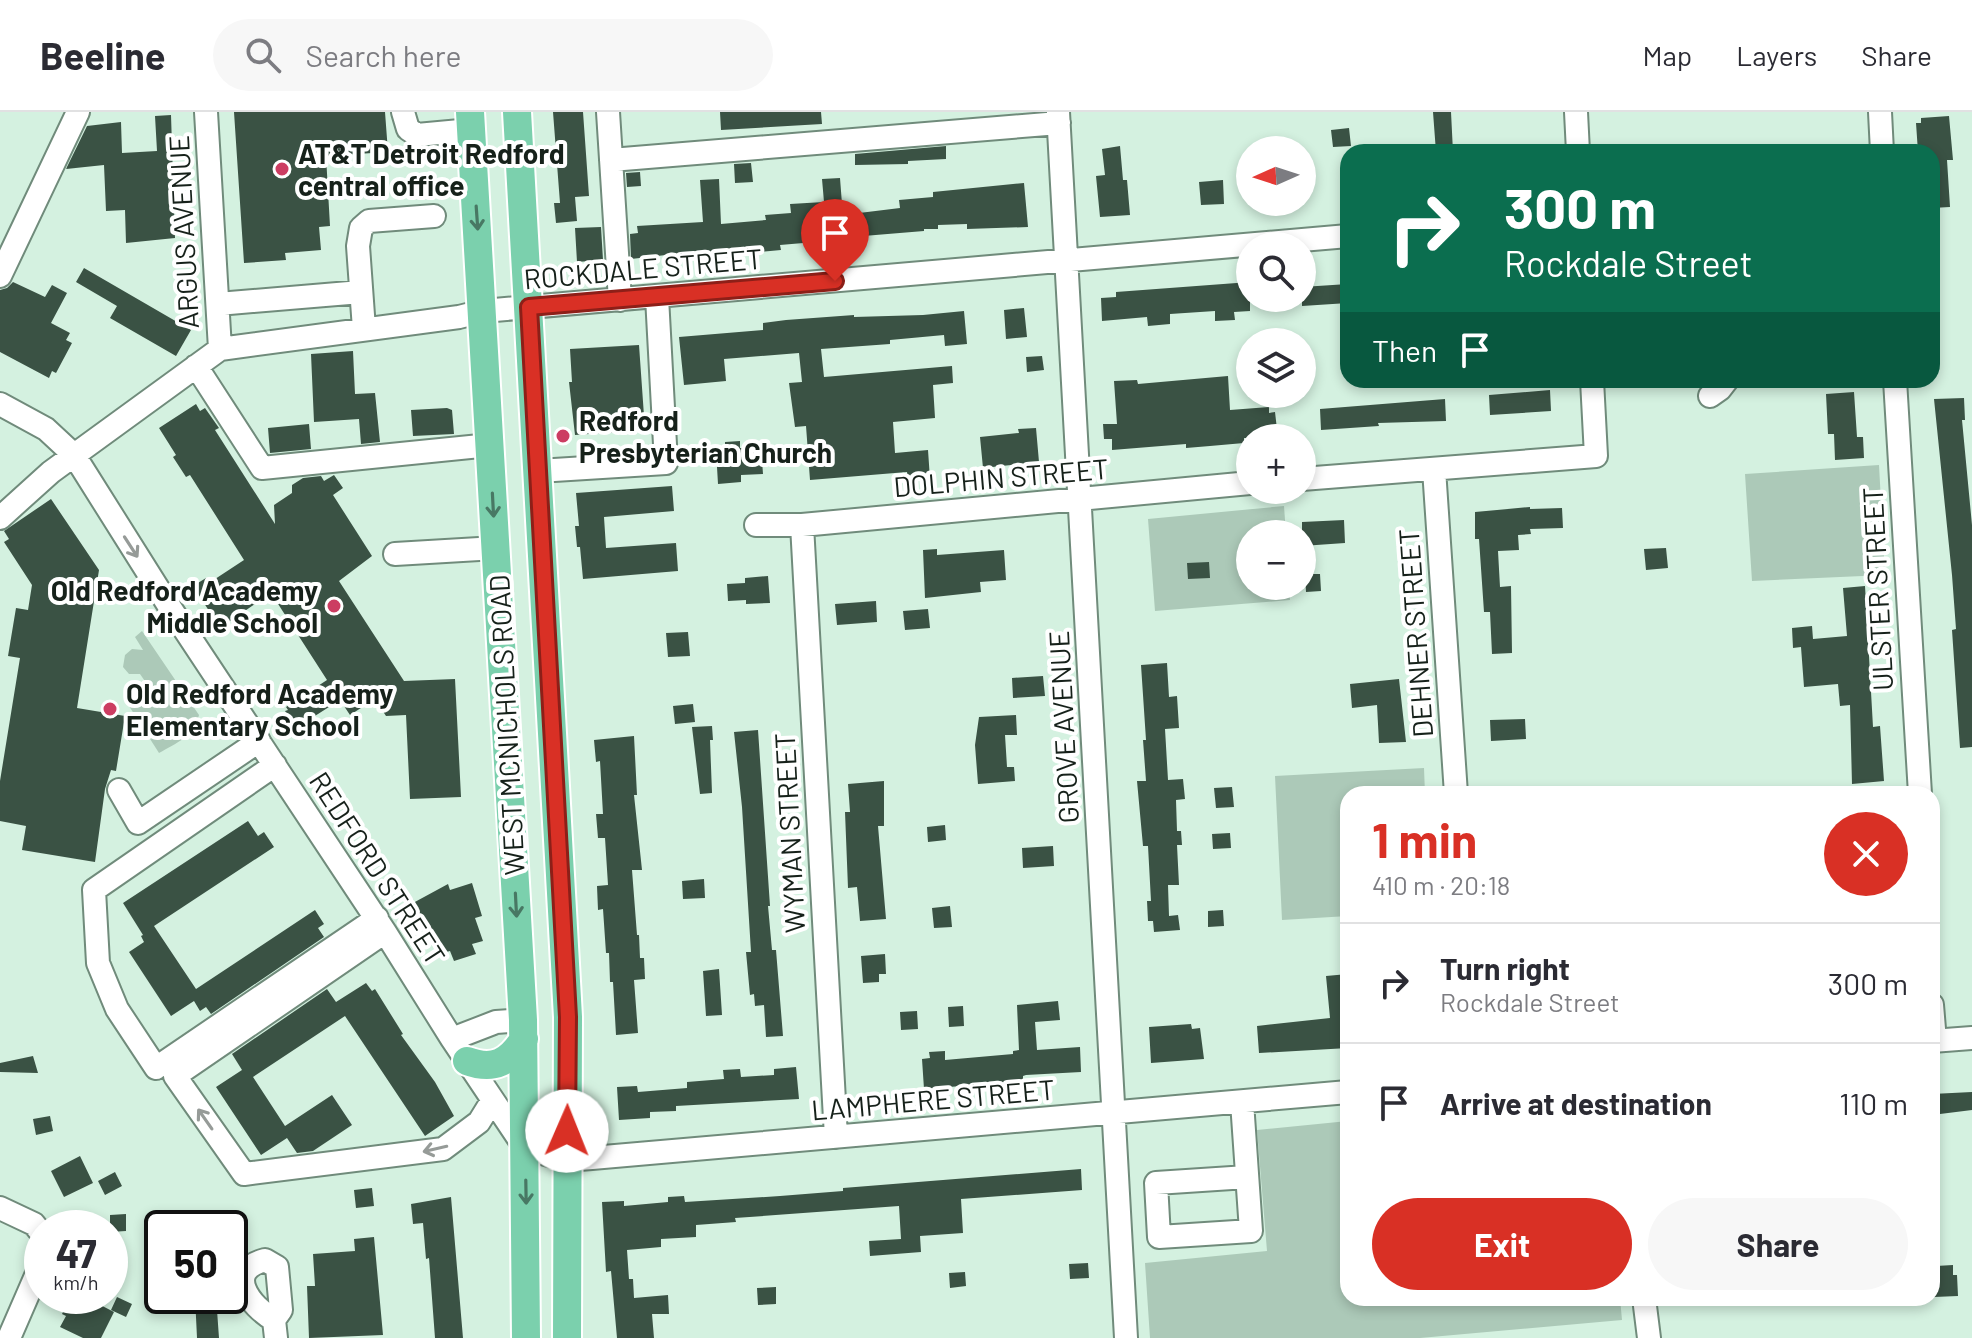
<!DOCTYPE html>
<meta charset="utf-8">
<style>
body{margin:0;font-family:Barlow,sans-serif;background:#f7f7f7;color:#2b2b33;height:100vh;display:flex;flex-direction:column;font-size:30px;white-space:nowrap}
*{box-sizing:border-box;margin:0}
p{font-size:26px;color:#7c7c81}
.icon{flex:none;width:44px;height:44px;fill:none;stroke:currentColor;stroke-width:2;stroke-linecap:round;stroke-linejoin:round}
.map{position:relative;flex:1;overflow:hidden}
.drawer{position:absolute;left:1340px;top:674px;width:600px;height:520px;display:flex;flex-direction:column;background:#fff;border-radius:24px;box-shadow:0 4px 12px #0003}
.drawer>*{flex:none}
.guide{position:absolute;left:1340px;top:32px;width:600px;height:244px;border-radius:24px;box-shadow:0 4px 12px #0003;background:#0b6e4f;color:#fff;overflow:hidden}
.needle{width:52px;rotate:267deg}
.buttons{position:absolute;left:1236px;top:24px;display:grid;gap:16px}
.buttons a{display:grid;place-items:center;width:80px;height:80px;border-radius:50%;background:#fff;box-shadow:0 4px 12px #0003;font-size:40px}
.speed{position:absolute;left:24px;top:1098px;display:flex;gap:16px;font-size:40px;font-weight:700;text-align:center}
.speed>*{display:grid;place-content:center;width:104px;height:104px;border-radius:50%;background:#fff;box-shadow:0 4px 12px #0003;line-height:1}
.speed small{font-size:20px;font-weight:400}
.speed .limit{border:4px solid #111;border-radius:12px;background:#fff;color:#111}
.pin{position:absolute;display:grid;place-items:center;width:68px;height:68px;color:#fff;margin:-82px -34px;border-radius:50% 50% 50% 0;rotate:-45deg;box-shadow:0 0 8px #0007}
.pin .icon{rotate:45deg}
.me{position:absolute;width:88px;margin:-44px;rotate:1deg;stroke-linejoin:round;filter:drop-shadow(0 0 6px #0008)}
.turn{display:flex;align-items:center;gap:28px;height:168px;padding:0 32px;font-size:36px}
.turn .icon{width:104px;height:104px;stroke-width:2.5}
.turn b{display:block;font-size:56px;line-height:68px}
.then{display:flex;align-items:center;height:76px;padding:0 32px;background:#0003;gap:16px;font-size:30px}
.round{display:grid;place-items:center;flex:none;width:84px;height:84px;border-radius:42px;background:#f7f7f7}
.head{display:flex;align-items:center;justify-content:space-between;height:136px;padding:0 32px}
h1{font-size:48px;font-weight:700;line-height:60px;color:#d93025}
.action{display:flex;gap:16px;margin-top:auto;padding:16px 32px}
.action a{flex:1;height:92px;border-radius:48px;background:#d93025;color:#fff;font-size:32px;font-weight:700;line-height:92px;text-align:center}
.action a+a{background:#f7f7f7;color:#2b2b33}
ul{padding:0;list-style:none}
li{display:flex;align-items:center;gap:24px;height:120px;padding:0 32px;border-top:2px solid #e1e1e2}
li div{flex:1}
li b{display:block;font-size:30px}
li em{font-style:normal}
header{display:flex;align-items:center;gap:48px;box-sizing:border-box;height:112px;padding:0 40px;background:#fff;border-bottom:2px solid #e1e1e2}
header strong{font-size:38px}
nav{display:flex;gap:44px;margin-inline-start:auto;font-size:28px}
.search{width:560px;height:72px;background:#f7f7f7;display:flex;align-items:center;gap:20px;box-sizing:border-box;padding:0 28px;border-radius:44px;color:#7c7c81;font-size:30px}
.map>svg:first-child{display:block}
</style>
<header>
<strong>Beeline</strong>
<div class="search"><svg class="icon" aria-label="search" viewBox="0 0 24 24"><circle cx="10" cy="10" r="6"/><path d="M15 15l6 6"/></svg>Search here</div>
<nav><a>Map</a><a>Layers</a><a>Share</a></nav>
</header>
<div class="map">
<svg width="1972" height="1226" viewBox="0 0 1972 1226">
<rect width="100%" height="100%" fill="#d4f1e0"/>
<!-- green -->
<path fill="#acc9b8" d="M1879,353L1885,463L1752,469L1745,362Z
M1284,394L1286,422H1250V474H1289L1290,488L1155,499L1148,407Z
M142,519L199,603C194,624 177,631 159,641L129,594L151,578L140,562H129L123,555L125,543L132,537L143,538L135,525Z
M1424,656L1425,682H1348V804L1282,808L1275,664Z
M1348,1009V1186H1620L1622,1208L1420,1226H1150L1145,1151L1267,1139L1257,1018Z"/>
<!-- building -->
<path fill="#3a5244" d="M234,0H385L388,40L326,44L330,114L319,115L321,138L285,141L286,148L244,151Z
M553,0H583L589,84L575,85L577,109L556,111L554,91H560Z
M720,0H821L822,12L721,18Z
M1433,0H1451L1453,40H1436Z
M171,3L175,126L126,131L125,98L106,99L104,53L66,57L87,14L121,10L122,41L157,39L155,4Z
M1949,4L1953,48H1947L1950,95L1932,96V40H1918L1916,11H1921V6Z
M1349,16L1351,34L1333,35L1331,18Z
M946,34V47L908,49V52L855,53V42Z
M1120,34L1123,68H1127L1130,103L1100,105L1096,64L1105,63L1102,37Z
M751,51L753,70L735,71L734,52Z
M640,60L641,74L627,75L626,61Z
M840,66L842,92L850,91L851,102L900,96L899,88L933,85V80L1024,71L1028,115L967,117V112L938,113V117H924V119L815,128V130L780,133L781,138L712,144V146L666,148V143L631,147L630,122L638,121L637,114L703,110L700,68L719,67L721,112L766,108L765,103L791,101L790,92L824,90L822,67Z
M1223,68L1224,92L1201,93L1199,70Z
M601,115L603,148L577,150L575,116Z
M84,156L191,218L176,244L110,206L117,194L76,170Z
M13,170L45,185L52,173L67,181L51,211L70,221L66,228L72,231L56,261L52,259L49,266L0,240V178L7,176Z
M1250,170V199L1234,200L1235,208L1215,209V199L1170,202V212L1148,214L1147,205L1102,209L1101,186L1116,185V180Z
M1348,172V191L1302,194V175Z
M1024,196L1027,225L1006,227L1004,198Z
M964,199L967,232L945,234L944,223L890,228V232L821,237L824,265L952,254L953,271L933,273L935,306L893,310L895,341L928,338L930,367L908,369L907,360L810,368L806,314L795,315L789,271L802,270L799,241L724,247L726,269L684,273L679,225L763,218V211L786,208L854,203V205L923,203Z
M639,233L645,318L575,323L569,270H572L570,237Z
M353,239L355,282L375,281L380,330L361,332L359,307L314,310L311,242Z
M1042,244L1044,258L1027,260L1026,245Z
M1228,264L1230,298L1269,295V301L1275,300L1278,326H1244V331L1210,334L1186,336V332L1112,338V327H1104L1103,312H1117L1114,269L1137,268L1138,272Z
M1550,278L1551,299L1490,303L1489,283Z
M1854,280L1857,325H1863L1864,346L1835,348L1834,322H1828L1826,282Z
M1964,286L1965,308H1962L1972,413V635L1960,636L1952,518L1956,517L1952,463L1934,287Z
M1445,287L1446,309L1378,311L1379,314L1321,318L1320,297Z
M196,292L200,299L205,296L219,316L215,318L275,412L274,393L292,381V373L303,366L321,364L324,369L334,363L343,376L333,383L372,444L339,469L404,569L455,567L461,685L410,687L406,603L386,604L375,587L350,603L340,588L296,616L285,599L288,598L286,595L327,568L271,481L220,516L193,474L206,466L209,471L244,448L190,363L186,365L173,345L176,343L159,316Z
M447,296L452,298L454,322L413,324L411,298Z
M309,312L311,337L270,341L268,316Z
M1036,316L1039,350L983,356L980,325L1019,321L1018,317Z
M740,329V336L761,335L763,362L741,363V370L718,372L716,338L725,337V330Z
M672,374L674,399L604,405L606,436L676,431L678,459L583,467L580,435H577L575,414H579L576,381Z
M51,387L99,458L77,596L125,604L116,659L111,658L105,677L95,750L22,738L26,714L0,709V669L20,546L8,544L16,496L28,498L32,473L4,430L9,427L4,419Z
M1530,395V397L1562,396L1563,416L1530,417L1531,422L1518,423L1519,438L1498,439L1500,475L1511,474L1512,541L1492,542L1490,500H1484L1479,427H1475V400Z
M1344,408L1345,431L1302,434V410Z
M1666,436L1668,456L1646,458L1644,437Z
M937,437V443L1004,438L1006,468L980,470L981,480L925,486L923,438Z
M1209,450L1210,466L1188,467L1187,451Z
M1305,462H1320L1321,479L1306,480Z
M768,464L770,491L746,492V488L728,489L727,472L745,471V466Z
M1865,474L1873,615L1880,614L1884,669L1852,672L1850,593L1840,594L1838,572L1804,575L1801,535L1793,536L1792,516L1812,514L1813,527L1847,524L1843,476Z
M876,489L877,510L837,513L835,492Z
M928,497L930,516L905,518L903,499Z
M688,520L690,544L668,545L666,521Z
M1167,551L1169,585L1177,584L1179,616L1165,617L1168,668L1183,667L1185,687L1176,688L1177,719H1181L1182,733H1177L1179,773H1168L1169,804L1178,803L1180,818L1154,820L1153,809H1148L1147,789H1151L1148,734H1143L1137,669H1146L1143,628H1146L1141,553Z
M1043,564L1045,584L1013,586L1012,566Z
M1399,567L1406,630L1379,631L1377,593L1352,596L1350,572Z
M693,592L695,610L675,612L673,594Z
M1016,603L1017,623H1005L1007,655H1014L1015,669L978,672L975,633L979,605Z
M1525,607L1526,627L1491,629L1490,608Z
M712,614L713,628H710L712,681L700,682L692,615Z
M758,618L770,794H768L772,838H776L783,924L766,925L764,893L755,894L754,882L750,883L746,840H751L742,695L734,620Z
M634,624L637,683H634L642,758H632L637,823H639L640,846H644L645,867L634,868L638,921L616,923L613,870H610L609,841H606L603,797L598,798L597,774L608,773L605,726H598L596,702H603L600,649L596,650L594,628Z
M884,669V714H878L886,807L860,809L857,775L848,776L845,700H850L848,672Z
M1232,675L1234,695L1216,696L1214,676Z
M248,709L258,724L264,720L274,735L154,814L196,877L315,798L324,812L318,816L324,825L211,902L206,895L200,899L194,889L171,904L129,840L144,830L141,824L143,823L123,791Z
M945,713L946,728L928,730L927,715Z
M1230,721L1231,736L1213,737L1212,722Z
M1053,734L1054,754L1023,756L1022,736Z
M704,767L705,786L683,787L682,769Z
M472,771L482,804L475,806L483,829L472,832L476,842L454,849L450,839L439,842L431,820L425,822L413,791L448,772L450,778Z
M950,794L952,815L934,816L932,796Z
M1223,798L1224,814L1208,815V799Z
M885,842L886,862H879V870L863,871L861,844Z
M719,857L722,903L706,904L703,859Z
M1348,862V936L1259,941L1257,914L1330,906L1326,864Z
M366,871L372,879L375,877L403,922L401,923L435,970L454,1004L425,1024L345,904L253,965L285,1014L332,983L352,1013L313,1039L297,1041L287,1026L261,1043L216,975L242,958L232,942L327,877L336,890Z
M1058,889L1060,908L1035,910L1037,938L1080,935L1081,960L1026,963L1023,964V969L924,977L922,947L930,946L929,940L945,939V948L1013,942V939L1019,938L1017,893Z
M963,894L964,914L949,915L948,895Z
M917,899L918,917L901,918L900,900Z
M1191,912L1192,917L1200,916L1204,947L1151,951L1149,915Z
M33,944L38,961L0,960V951Z
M796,955L799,987L676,994V999L650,1000V1006L619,1008L617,975L637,974L638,980L687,976V970L724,967L723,958L740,957L741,965L774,963V957Z
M1972,980V998L1932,1003V982Z
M50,1004L53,1019L36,1023L33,1007Z
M80,1044L93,1071L64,1085L51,1059Z
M1081,1057L1082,1078L961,1087L963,1121L920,1124L921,1140L870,1144L869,1129L901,1127L899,1094L735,1106L736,1110L696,1113V1125L661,1127V1135L627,1138L629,1167H633L634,1186L668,1183L669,1202H652L654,1226H617L611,1159L606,1160L602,1090L624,1089V1094L668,1090V1085L684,1084L685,1090L780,1084L843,1079V1076Z
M115,1060L122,1074L105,1083L98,1069Z
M372,1076L374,1094L356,1096L354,1078Z
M451,1085L463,1226H435L429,1146L426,1147L423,1111L413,1112L411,1092Z
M126,1102V1119L110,1120V1103Z
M374,1125L383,1223L309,1226L307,1174H315L313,1142L355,1139L354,1127Z
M1088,1151L1089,1166L1070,1167L1069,1152Z
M1953,1153V1163H1957L1958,1184L1934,1185L1933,1164H1937L1936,1154Z
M965,1160L966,1174L950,1176L949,1161Z
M776,1175V1192L758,1193L757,1176Z
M71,1184H83L114,1200L101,1226H83L60,1215L66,1204L62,1202Z
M195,1184H216L219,1226H197Z
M117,1185L132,1192L126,1205L111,1198Z"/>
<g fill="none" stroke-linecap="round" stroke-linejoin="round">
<!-- minor casing -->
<g stroke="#708b7b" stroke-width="26">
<path id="minor" d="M206,0L220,237
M403,0L408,17L417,23L471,18
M608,0L620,188
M1058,0L1126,1226
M1576,0L1578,40
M1880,0L1882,40
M611,48L1059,11
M0,164L78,0
M218,192L361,180
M364,217L358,134L361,116L369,109L434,104
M196,254L262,356L490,333
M1895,268L1920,682
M1710,284L1720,277L1727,268
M0,292L46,317L74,343L169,494L385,820L452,927L525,1036L566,1048L592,1046L1348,980
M1434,357L1456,682
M538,359L666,351L657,185
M1302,367L1596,344L1592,268
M0,406L51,360L220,237L459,205L483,199L1348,124
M756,413H802L1250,371
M802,413L836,1025
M395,442L496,436
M275,653L94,778L98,851L117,897L156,956L377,806
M119,678L138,711L259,629
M385,820L175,964L244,1062L443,1037L479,1010L492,989
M1932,893L1935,929
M452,927L496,910L523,908
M1932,929L1972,926
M1242,990L1251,1119L1159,1125L1156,1071L1247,1065
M0,1096L34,1112L42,1122
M1644,1186L1649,1226
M274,1208C250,1194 223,1159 265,1148L277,1155L281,1198L274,1208L276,1226
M9,1226L42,1150"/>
</g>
<!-- major casing -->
<g stroke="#fff" stroke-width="32">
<path id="major" d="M470,0L523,908L526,1226
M517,0L568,905L567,1226
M467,949C494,959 509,950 524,927"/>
</g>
<!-- minor -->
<use href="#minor" stroke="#fff" stroke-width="22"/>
<!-- major -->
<use href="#major" stroke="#7bd0ad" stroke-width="28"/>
</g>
<!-- one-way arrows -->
<defs><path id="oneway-shaft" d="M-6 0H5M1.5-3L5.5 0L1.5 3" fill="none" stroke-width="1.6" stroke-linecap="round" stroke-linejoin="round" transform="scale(2)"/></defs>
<g stroke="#487864">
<use href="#oneway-shaft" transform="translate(477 106) rotate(86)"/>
<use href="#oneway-shaft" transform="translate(493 393) rotate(87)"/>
<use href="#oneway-shaft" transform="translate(516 793) rotate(87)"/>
<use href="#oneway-shaft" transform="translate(526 1080) rotate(89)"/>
</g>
<g stroke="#969b98">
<use href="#oneway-shaft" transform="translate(131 435) rotate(57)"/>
<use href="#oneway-shaft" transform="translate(205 1007) rotate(-125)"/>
<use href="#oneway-shaft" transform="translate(435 1037) rotate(167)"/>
</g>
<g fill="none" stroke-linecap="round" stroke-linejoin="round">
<!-- route casing -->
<g stroke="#8d1f18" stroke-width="20">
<path id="route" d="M567,1019L568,905L529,195L835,169"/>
</g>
<!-- route -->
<use href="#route" stroke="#d93025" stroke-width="14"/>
</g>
<!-- markers -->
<g fill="#cc3d62" stroke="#fff" stroke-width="3">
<circle cx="282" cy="57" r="8"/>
<circle cx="563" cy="324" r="8"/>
<circle cx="334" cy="494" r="8"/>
<circle cx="110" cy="597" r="8"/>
</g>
<g text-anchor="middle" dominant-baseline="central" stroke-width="8" stroke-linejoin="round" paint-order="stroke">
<!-- poi labels -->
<g font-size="28" font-weight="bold" fill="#16211a" stroke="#fff" text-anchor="start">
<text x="298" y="41">AT&amp;T Detroit Redford<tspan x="298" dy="32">central office</tspan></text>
<text x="579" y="308">Redford<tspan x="579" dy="32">Presbyterian Church</tspan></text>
<text x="318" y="478" text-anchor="end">Old Redford Academy<tspan x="318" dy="32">Middle School</tspan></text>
<text x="126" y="581">Old Redford Academy<tspan x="126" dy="32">Elementary School</tspan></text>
</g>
<!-- street labels -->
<g font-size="28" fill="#16211a" stroke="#fff">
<text transform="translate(183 120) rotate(-93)">ARGUS AVENUE</text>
<text transform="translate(643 156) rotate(-5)">ROCKDALE STREET</text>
<text transform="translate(1001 365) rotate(-5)">DOLPHIN STREET</text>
<text transform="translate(1877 477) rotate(-93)">ULSTER STREET</text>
<text transform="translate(1415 521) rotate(-94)">DEHNER STREET</text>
<text transform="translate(506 613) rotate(-93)">WEST MCNICHOLS ROAD</text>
<text transform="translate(1063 615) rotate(-93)">GROVE AVENUE</text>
<text transform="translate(789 721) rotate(-93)">WYMAN STREET</text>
<text transform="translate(378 756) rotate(57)">REDFORD STREET</text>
<text transform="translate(933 987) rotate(-5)">LAMPHERE STREET</text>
</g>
</g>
</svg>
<div class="buttons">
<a><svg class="needle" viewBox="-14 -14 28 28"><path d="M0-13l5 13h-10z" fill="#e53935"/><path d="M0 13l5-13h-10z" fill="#7c7c81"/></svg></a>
<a><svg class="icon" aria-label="search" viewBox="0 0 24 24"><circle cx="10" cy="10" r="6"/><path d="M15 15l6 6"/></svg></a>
<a><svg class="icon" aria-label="layers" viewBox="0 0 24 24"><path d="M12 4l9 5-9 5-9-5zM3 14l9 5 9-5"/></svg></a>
<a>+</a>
<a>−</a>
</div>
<div class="speed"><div>47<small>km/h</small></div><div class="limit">50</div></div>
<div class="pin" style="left:835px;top:169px;background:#d93025"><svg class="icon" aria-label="arrive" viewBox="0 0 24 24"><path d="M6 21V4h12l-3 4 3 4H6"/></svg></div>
<svg class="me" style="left:567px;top:1019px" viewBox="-20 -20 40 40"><circle r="19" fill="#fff"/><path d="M0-13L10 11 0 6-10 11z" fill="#d93025"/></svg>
<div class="guide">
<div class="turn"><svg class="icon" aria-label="right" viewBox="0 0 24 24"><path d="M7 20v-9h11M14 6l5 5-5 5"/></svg><div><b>300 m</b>Rockdale Street</div></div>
<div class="then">Then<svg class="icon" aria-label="arrive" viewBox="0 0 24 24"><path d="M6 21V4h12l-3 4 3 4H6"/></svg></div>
</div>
<section class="drawer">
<div class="head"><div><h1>1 min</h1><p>410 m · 20:18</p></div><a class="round" style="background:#d93025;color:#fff"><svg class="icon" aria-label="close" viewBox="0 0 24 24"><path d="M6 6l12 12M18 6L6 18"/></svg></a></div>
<ul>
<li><svg class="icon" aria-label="right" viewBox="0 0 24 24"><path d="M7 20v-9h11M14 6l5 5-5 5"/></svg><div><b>Turn right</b><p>Rockdale Street</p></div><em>300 m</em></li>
<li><svg class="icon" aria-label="arrive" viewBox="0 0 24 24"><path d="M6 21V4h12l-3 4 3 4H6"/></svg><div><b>Arrive at destination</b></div><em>110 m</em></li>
</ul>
<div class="action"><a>Exit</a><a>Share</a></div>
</section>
</div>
